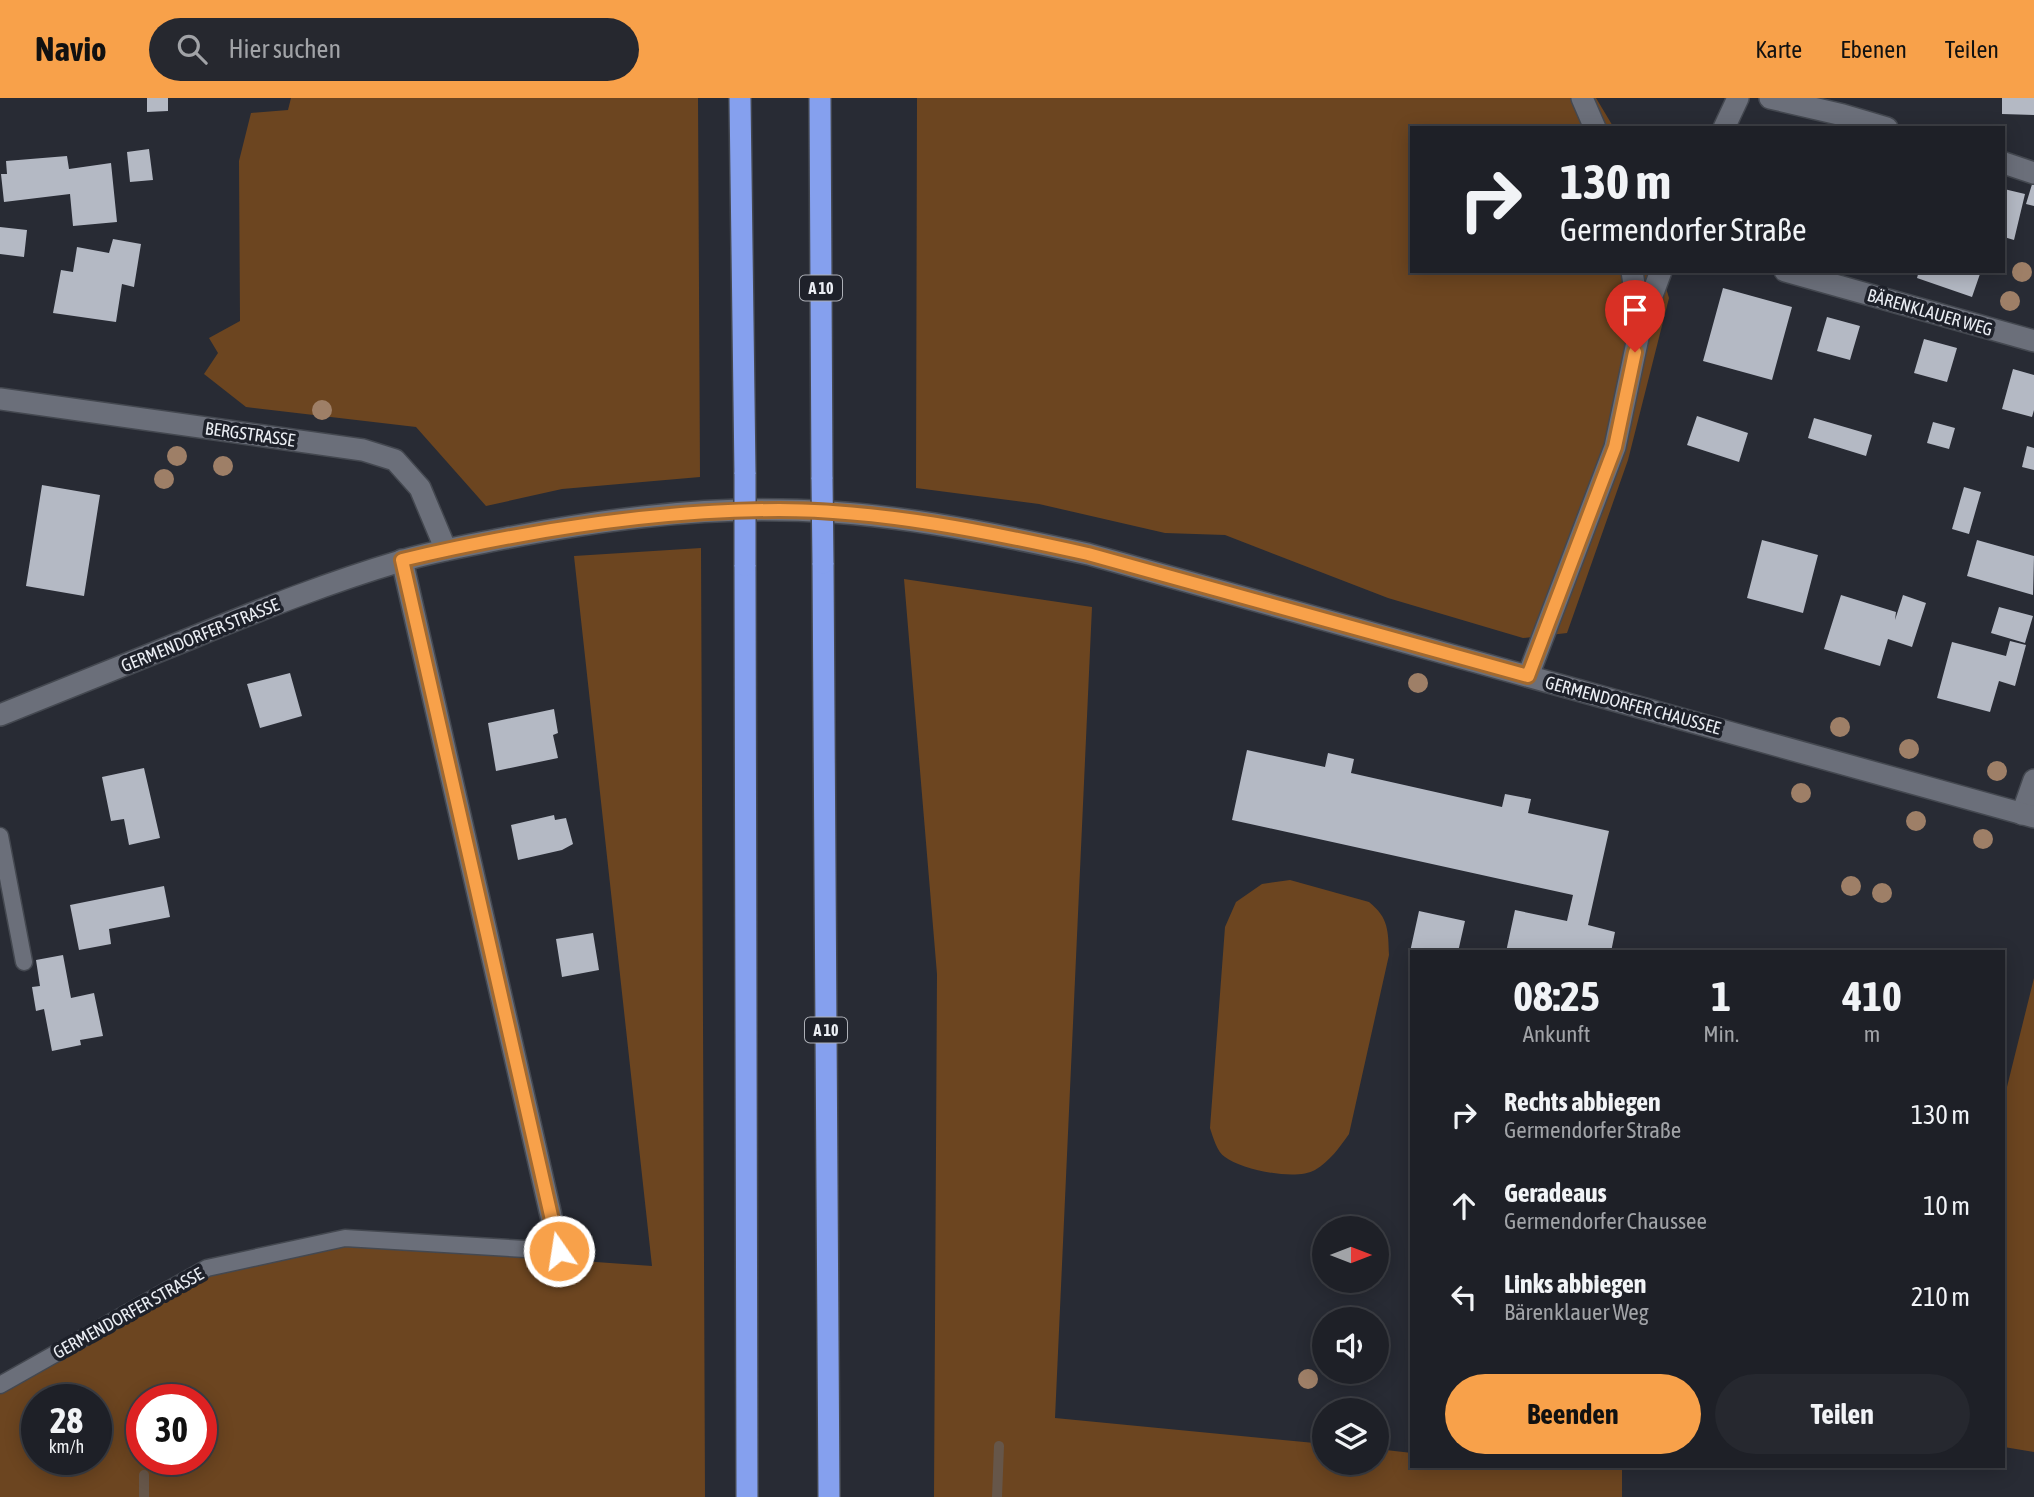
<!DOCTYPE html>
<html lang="de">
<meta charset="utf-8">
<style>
body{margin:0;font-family:"Asap Condensed",sans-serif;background:#26282f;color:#f1f3f6;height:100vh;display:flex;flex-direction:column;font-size:26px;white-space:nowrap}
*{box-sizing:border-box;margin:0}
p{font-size:23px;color:#a1a3a7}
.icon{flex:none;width:38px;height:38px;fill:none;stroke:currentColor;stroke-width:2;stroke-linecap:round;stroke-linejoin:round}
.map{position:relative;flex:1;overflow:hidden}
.details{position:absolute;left:1410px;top:852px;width:595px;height:518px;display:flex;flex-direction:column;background:#1e2027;border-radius:0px;box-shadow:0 4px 18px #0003,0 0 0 2px #3c3e44}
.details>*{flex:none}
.hud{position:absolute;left:1410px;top:28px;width:595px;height:147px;border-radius:0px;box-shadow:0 4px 18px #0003,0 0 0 2px #3c3e44;background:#1e2027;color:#f1f3f6;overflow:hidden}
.needle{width:46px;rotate:90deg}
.fabs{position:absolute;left:1312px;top:1118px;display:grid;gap:14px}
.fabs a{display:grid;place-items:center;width:77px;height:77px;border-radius:50%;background:#1e2027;box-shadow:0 4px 18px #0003,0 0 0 2px #3c3e44;font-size:35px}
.speed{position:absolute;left:21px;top:1286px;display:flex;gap:14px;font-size:35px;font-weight:700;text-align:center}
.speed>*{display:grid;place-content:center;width:91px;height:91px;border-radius:50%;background:#1e2027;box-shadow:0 4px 18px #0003,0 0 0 2px #3c3e44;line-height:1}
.speed small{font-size:18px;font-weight:400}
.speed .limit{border:10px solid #d22;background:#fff;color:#111}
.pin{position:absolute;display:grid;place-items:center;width:60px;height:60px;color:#fff;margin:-72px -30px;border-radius:50% 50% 50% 0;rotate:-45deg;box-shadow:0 0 7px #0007}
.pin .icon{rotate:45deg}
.me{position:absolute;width:77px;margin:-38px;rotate:347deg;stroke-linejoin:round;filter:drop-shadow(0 0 5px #0008)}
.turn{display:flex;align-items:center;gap:24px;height:147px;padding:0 35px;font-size:32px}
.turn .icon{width:91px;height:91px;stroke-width:2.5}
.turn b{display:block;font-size:49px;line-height:60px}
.eta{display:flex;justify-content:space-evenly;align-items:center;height:119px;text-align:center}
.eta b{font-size:42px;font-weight:700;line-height:49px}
.button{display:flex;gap:14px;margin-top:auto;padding:14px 35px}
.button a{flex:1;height:80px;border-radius:42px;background:#f8a14a;color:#111;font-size:28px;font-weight:700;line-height:80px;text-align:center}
.button a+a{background:#26282f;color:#f1f3f6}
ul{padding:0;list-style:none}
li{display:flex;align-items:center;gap:21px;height:91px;padding:0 35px}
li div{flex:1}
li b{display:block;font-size:26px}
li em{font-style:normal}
header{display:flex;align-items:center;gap:42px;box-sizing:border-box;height:98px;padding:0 35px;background:#f8a14a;color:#111}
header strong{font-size:33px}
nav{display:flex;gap:38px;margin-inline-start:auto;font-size:24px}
.search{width:490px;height:63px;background:#26282f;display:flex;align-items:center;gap:18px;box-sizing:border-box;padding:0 24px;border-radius:38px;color:#a1a3a7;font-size:26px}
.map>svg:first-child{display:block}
</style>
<header>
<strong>Navio</strong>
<div class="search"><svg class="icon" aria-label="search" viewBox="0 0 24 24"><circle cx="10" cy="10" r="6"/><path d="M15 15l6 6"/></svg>Hier suchen</div>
<nav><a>Karte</a><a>Ebenen</a><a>Teilen</a></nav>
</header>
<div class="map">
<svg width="2034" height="1399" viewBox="0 0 2034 1399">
<rect width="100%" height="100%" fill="#282b34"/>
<!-- green -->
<path fill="#6c4520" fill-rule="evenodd" d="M291,0H698L700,379L562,391L486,408L416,329L246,309L204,276L218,255L209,240L240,223L239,63L251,15L288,12Z
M917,0H1596L1614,30H1412V173H1661L1669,200L1628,362L1567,535L1523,540L1388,500L1225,437L1165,435L1039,406L916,390Z
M701,450L705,1399H0V1295L214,1174L345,1146L652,1168L574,458ZM37,1302H96V1362H37ZM142,1302H201V1362H142Z
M904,481L1092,509L1055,1320L1325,1346V1365H1377V1351L1412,1355V1368L1622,1369V1399H934L937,876Z
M1290,782L1369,804C1389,820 1388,833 1389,857L1349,1036C1339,1050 1330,1063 1315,1072C1296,1083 1242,1072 1225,1059C1217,1054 1213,1039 1210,1030L1225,829L1236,804L1262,786Z
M2034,880V1354L2004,1349V1001Z"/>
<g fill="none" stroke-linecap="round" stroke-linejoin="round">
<!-- stream -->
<path stroke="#665649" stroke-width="10" d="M144,1399V1377
M997,1399L999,1348"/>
</g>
<!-- building -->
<path fill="#b4b9c4" d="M147,0H168V13L147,14Z
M2002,0H2034V17L2002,16Z
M149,51L153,82L130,84L127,54Z
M67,58L69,71L111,65L117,124L73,128L70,96L4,104L1,76H7L6,63Z
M2033,83H2034V108L2026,106Z
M2004,91L2025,96L2014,142L2004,139Z
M0,129L27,132L24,159L0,156Z
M113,141L141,146L134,189L122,186L116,224L53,215L61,172L73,174L77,149L109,155Z
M1919,173H1981L1972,199L1917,180Z
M1723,190L1792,209L1772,282L1703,263Z
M1827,219L1860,228L1850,262L1817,253Z
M1924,241L1957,250L1947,284L1914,275Z
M2013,271L2034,277V312L2032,319L2002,311Z
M1697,318L1748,335L1739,364L1687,347Z
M1814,320L1872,337L1866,358L1808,340Z
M1933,324L1955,330L1949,351L1927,345Z
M2027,348L2034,350V372L2022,369Z
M42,387L100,397L84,498L26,488Z
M1964,389L1981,394L1969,436L1952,431Z
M1762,442L1818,457L1803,515L1747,500Z
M1977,442L2034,458L2033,497L1967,478Z
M1841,497L1896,514L1895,522L1903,497L1926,505L1912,549L1888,541L1880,568L1824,551Z
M1999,509L2033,518L2025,545L1991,535Z
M2010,543L2026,547L2015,588L1999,583L1990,614L1937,600L1952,544L2006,558Z
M290,575L302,618L260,630L247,586Z
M554,611L558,635L553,637L558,660L496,673L488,625Z
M1247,652L1325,669L1328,655L1354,661L1351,675L1502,709L1505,696L1531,701L1528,715L1609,733L1588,827L1615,834L1611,854H1506L1515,812L1567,823L1573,797L1232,722Z
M144,670L160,740L129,747L124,721L111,723L102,679Z
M554,717L555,722L566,720L573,746L562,752L518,762L511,727Z
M164,788L170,819L109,831L111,846L79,852L70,807Z
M1419,813L1465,823L1458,854H1412V864L1408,863Z
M593,835L599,872L562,879L556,841Z
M63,857L71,900L94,895L103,938L80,942L81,947L52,953L44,911L36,913L32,889L40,888L36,862Z"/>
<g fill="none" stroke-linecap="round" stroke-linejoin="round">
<!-- lane casing -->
<g stroke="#444850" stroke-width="19">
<path id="lane" d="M0,738L24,864
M0,1287L207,1170L345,1140L559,1153"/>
</g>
<!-- street casing -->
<g stroke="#444850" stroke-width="24">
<path id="street" d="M1582,0L1595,30
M1770,0L1843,17L1887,30
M1724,30L1738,0
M2004,65L2034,75
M1632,173L1640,228
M1785,173L2034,243
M402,462L559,1153
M1528,578L1615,349L1640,230L1661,173
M2022,716L2034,682"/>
</g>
<!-- secondary casing -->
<g stroke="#444850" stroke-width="24">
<path id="secondary" d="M0,301L363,352L395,362L420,390L446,452
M0,617C65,591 129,565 194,539C262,511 330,484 401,463C435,453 471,447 506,440C596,423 689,410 781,412C884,413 987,434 1088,456L2034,719"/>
</g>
<!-- highway casing -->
<g stroke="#444850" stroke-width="24">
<path id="highway" d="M740,0L745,376
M820,0L822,381
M823,465L829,1399
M745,467L747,1399"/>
</g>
<!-- lane -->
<use href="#lane" stroke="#6b6f7a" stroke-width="16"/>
<!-- street -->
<use href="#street" stroke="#6b6f7a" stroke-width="21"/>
<!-- secondary -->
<use href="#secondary" stroke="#6b6f7a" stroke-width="21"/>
<!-- highway -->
<use href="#highway" stroke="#85a0ee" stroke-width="21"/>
<!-- highway-bridge casing -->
<g stroke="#444850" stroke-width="24" stroke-linecap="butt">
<path id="highway-bridge" d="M745,376V467
M822,381L823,465"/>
</g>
<!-- highway-bridge -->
<use href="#highway-bridge" stroke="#85a0ee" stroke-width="21"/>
</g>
<!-- trees -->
<g fill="#9e7f67">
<circle cx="2022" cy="174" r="10"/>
<circle cx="2010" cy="203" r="10"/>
<circle cx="322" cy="312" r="10"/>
<circle cx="177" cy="358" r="10"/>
<circle cx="223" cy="368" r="10"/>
<circle cx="164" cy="381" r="10"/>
<circle cx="1418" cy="585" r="10"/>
<circle cx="1840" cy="629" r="10"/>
<circle cx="1909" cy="651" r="10"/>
<circle cx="1997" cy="673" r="10"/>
<circle cx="1801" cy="695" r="10"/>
<circle cx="1916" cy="723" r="10"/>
<circle cx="1983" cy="741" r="10"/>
<circle cx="1851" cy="788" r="10"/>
<circle cx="1882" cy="795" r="10"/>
<circle cx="1308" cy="1281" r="10"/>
</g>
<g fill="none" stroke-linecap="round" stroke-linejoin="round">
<!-- route casing -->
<g stroke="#a16930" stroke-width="18">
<path id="route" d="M559,1153L402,462C525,433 653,412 779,412C881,412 989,434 1088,456L1528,578L1615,349L1635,254"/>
</g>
<!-- route -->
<use href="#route" stroke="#f8a14a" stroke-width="12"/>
</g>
<g text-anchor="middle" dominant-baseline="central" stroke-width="7" stroke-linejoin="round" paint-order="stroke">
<!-- shield labels -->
<g fill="#1e212a" stroke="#adb0b7" stroke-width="2">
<rect x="800" y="177.5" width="42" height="25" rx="5"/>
<rect x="805" y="919.5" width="42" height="25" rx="5"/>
</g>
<g font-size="16" font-weight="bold" fill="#eaedf3">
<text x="821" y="190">A 10</text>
<text x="826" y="932">A 10</text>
</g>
<!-- street labels -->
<g font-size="18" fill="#eaedf3" stroke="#1e212a">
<text transform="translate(1930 214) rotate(16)">BÄRENKLAUER WEG</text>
<text transform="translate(250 336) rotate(8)">BERGSTRASSE</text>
<text transform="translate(200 537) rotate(-22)">GERMENDORFER STRASSE</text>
<text transform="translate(1633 607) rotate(15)">GERMENDORFER CHAUSSEE</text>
<text transform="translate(128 1215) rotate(-29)">GERMENDORFER STRASSE</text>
</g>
</g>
</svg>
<div class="fabs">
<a><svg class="needle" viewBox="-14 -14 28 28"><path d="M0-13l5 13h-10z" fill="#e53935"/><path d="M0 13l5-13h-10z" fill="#a1a3a7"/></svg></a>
<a><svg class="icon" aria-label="sound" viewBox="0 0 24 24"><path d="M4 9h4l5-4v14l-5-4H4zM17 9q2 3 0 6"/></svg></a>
<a><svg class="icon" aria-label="layers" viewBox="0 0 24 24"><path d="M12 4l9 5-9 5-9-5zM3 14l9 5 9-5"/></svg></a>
</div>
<div class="speed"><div>28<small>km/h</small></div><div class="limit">30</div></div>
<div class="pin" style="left:1635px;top:254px;background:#d93025"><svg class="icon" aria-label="arrive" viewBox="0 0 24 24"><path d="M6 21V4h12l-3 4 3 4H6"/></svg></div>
<svg class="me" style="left:559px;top:1153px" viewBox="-20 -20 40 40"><circle r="17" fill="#f8a14a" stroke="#fff" stroke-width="3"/><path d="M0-11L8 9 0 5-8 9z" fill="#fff"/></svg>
<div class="hud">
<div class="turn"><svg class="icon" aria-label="right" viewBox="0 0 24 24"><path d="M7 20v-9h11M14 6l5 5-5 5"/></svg><div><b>130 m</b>Germendorfer Straße</div></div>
</div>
<section class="details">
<div class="eta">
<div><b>08:25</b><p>Ankunft</p></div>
<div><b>1</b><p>Min.</p></div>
<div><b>410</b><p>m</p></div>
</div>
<ul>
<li><svg class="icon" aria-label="right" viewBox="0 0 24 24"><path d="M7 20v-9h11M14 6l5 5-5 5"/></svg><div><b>Rechts abbiegen</b><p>Germendorfer Straße</p></div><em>130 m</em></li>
<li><svg class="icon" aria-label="ahead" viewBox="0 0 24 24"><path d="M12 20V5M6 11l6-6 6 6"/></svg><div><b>Geradeaus</b><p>Germendorfer Chaussee</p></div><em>10 m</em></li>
<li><svg class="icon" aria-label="left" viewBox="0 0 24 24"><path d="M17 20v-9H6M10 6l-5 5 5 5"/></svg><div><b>Links abbiegen</b><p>Bärenklauer Weg</p></div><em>210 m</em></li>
</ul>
<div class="button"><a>Beenden</a><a>Teilen</a></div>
</section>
</div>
